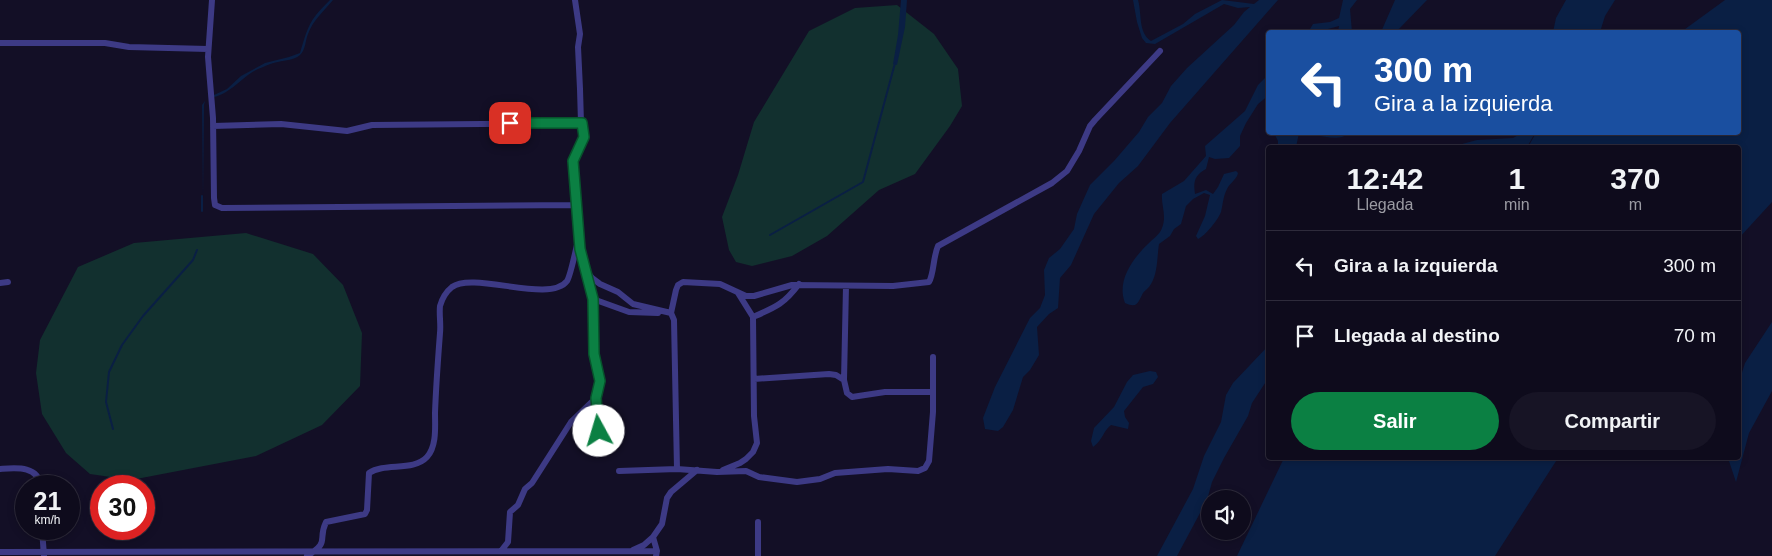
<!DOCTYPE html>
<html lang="es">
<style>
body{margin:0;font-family:Arial,sans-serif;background:#171425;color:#f1f3f6;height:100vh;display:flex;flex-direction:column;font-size:19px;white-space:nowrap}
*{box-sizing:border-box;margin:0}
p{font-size:16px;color:#9b9ba3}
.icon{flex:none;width:28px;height:28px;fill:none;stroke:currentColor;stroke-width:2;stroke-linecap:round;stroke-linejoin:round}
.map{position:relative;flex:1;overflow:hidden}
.panel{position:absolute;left:1266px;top:145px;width:475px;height:315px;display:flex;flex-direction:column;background:#0e0b1c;border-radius:5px;box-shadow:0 2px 8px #0003,0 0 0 1px #2e2b3b}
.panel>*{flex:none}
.banner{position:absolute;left:1266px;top:30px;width:475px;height:105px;border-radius:5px;box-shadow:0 2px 8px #0003,0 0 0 1px #2e2b3b;background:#1a4fa0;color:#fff;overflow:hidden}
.buttons{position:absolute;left:1201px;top:490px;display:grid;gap:10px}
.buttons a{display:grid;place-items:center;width:50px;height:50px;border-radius:50%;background:#0e0b1c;box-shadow:0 2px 8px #0003,0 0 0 1px #2e2b3b;font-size:25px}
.speed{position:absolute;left:15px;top:475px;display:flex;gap:10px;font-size:25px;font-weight:700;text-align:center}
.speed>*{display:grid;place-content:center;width:65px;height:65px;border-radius:50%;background:#0e0b1c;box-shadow:0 2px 8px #0003,0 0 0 1px #2e2b3b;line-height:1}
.speed small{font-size:12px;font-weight:400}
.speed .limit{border:8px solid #d22;background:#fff;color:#111}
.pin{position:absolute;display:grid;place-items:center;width:42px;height:42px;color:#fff;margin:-21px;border-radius:10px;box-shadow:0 2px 8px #0006}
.me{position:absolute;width:55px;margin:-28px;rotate:354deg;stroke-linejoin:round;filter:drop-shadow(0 0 4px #0008)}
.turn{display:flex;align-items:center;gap:18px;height:105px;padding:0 25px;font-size:22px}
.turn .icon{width:65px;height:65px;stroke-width:2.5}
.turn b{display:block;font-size:35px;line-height:42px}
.eta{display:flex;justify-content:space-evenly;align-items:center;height:85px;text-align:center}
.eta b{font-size:30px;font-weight:600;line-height:35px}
.primary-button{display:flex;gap:10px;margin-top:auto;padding:10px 25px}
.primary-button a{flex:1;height:58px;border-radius:30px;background:#0b8043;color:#fff;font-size:20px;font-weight:600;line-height:58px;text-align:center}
.primary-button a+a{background:#171425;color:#f1f3f6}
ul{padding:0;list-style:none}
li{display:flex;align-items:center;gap:15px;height:70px;padding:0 25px;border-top:1px solid #2e2b3b}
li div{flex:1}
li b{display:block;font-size:19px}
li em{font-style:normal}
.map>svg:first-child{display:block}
</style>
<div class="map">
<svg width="1772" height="556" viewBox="0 0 1772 556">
<rect width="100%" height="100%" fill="#130f26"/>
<!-- green -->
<path fill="#12302f" d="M897,5L934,34L958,69L962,106L950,126L915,174L879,190L827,236L792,256L752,266L736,262L729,250L722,217L738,175L754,122L809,31L855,8Z
M246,233L313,254L343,285L362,333L360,386L322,425L256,456L131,480L90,474L66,453L42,414L36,373L40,340L78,267L134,243Z"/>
<!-- water -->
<path fill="#0a1f44" d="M330,0H333C324,11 313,20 308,34C305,41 306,49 300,55C294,60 286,60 278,62C271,63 263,67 256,70C241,78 231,93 214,97V95L227,89L241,76L265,63L289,57L300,53C304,40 307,26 316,15C320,10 325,5 330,0Z
M901,0H907L905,27L897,65L893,64L898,35Z
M1133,0H1138C1142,13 1138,33 1151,41L1183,24L1195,14L1222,0L1254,4L1259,0H1278L1170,123L1138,166L1119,183L1094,214L1071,265L1060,278L1058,308L1049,314L1037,327L1039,355L1030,370L1023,377L1013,410L1003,427L998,431L985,429L983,418L995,387L1030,318L1040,308L1045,295L1044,270L1049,258L1060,249L1074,229L1077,214L1090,185L1114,161L1139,132L1148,117L1162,103L1171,86L1187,68L1234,25L1244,12L1250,7L1238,8L1224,4L1155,44L1146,43L1142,38L1137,22Z
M1343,0H1357L1350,9L1352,32H1338L1339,26L1317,32H1303L1310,29L1313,24L1330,22L1339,18Z
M1395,0H1427L1396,32H1381Z
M1566,0H1615L1605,16L1600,32H1553L1556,18Z
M1725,0H1772V202L1739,238V148L1528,147L1536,133L1739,132V32H1681Z
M1269,74V95L1258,104L1246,123L1240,136V146L1229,158L1215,159L1209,157L1206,169C1195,175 1193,181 1195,194L1206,190L1213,194L1218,187L1224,174L1236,171L1238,173C1237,179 1230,183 1227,189C1223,197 1223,204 1221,212C1218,220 1205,236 1198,239L1196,236L1205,216L1210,195L1204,193L1193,199L1186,206L1181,224L1174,229L1170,236L1159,244C1157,256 1158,273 1151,284C1149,288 1145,290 1143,293C1138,302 1138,309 1125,303C1116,280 1134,257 1150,242C1154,238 1160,234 1162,228C1167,215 1161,206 1162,194L1184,181L1206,156L1205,146L1245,111L1258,85Z
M205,101L204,105L203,198L202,105Z
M1524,132L1535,133L1527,147H1451L1477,140L1513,138Z
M1274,133H1299L1296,147H1278V141Z
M1315,133V132L1349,133C1341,141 1326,137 1316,135Z
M1772,322V391L1749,433L1736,482L1728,458H1739V382L1745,363Z
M1269,345V377L1252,403L1248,416L1224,458L1212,482L1207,500L1177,556H1157L1193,489L1204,456L1221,422L1226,395L1233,383Z
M1150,371L1156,372L1158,377L1153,384L1143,387L1124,411L1125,417L1129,423L1128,429L1111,425C1103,431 1103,440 1093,447L1091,441L1094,428L1114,407L1127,382L1133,375Z
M1284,458H1558L1495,556H1237Z"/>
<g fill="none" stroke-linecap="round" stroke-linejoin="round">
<!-- stream -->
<path stroke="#0a1f44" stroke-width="2" d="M202,196V211
M770,235L863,182L895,63
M113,429L106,402L109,372L122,345L143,316L193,260L197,250"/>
<!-- street -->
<path stroke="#3d3a85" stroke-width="6" d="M212,0L208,57L213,118L214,198L215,205L222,208L577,205
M575,0L580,34L578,47L580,89L581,123L584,137L573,161L580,249L587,272L592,278L600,284L618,292L633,304L671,313
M0,43H105L129,47L208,49
M213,126L281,124L347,131L372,125L581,123
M588,273L593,299L629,312L658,313
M0,283L8,282
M846,286L844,380L847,393L852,397L885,392H932
M593,299L595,354L599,381L596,398L599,431
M753,317C776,307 784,304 799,284
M754,379L829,374L836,375L844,380
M0,469C15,468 39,465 40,486
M677,469L674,320L671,313L676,290L678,285L683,282L720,284L746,296H754L792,285L893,286L929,282C934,274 933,257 938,246L1052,183L1067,171L1079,151L1090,126L1095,120L1160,51
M723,470L740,463L746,459L753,452L757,443L754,416L753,317L738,293
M619,471L677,469L717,472L746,471L759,477L797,482L820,479L835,473L888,469L918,471L925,468L929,461L933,412V357
M42,529L44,556
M633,550L644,545L653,537
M501,551L508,542L510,512L518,505L525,489L532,483L571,422L596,398
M0,552L657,551
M307,556C331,541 317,541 326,522L365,514L367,510L369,473C385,462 413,472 427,457C437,446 435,426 435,413C436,386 438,359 440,333C441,324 439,314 440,306C442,299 447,291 452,287C473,271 550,304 567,281C571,275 576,247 579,237
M656,556L657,551L653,537L662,524L667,498L671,492L697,470
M758,556V522"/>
</g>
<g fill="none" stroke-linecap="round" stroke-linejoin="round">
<!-- route casing -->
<g stroke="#07532c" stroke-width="12">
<path id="route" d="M510,123H582L584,137L573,161L580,249L593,299L594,354L600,381L596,398L599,431"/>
</g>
<!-- route -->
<use href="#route" stroke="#0b8043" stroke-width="9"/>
</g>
</svg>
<div class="buttons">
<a><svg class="icon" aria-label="sound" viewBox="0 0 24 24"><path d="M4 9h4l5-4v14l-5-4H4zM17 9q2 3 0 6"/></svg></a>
</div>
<div class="speed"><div>21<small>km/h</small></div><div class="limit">30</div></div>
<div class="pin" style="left:510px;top:123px;background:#d93025"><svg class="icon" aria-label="arrive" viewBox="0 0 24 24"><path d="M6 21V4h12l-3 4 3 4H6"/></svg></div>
<svg class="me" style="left:599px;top:431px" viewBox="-20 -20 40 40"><circle r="19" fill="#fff"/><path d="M0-13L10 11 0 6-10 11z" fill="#0b8043"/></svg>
<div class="banner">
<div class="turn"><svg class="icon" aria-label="left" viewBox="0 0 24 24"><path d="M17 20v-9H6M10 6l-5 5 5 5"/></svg><div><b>300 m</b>Gira a la izquierda</div></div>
</div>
<section class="panel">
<div class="eta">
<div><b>12:42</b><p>Llegada</p></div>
<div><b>1</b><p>min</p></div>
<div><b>370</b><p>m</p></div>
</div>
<ul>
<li><svg class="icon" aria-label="left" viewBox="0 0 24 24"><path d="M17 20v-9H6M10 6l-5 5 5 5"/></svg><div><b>Gira a la izquierda</b></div><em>300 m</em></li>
<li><svg class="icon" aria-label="arrive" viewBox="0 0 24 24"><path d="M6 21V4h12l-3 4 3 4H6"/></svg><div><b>Llegada al destino</b></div><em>70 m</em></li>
</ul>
<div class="primary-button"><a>Salir</a><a>Compartir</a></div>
</section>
</div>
